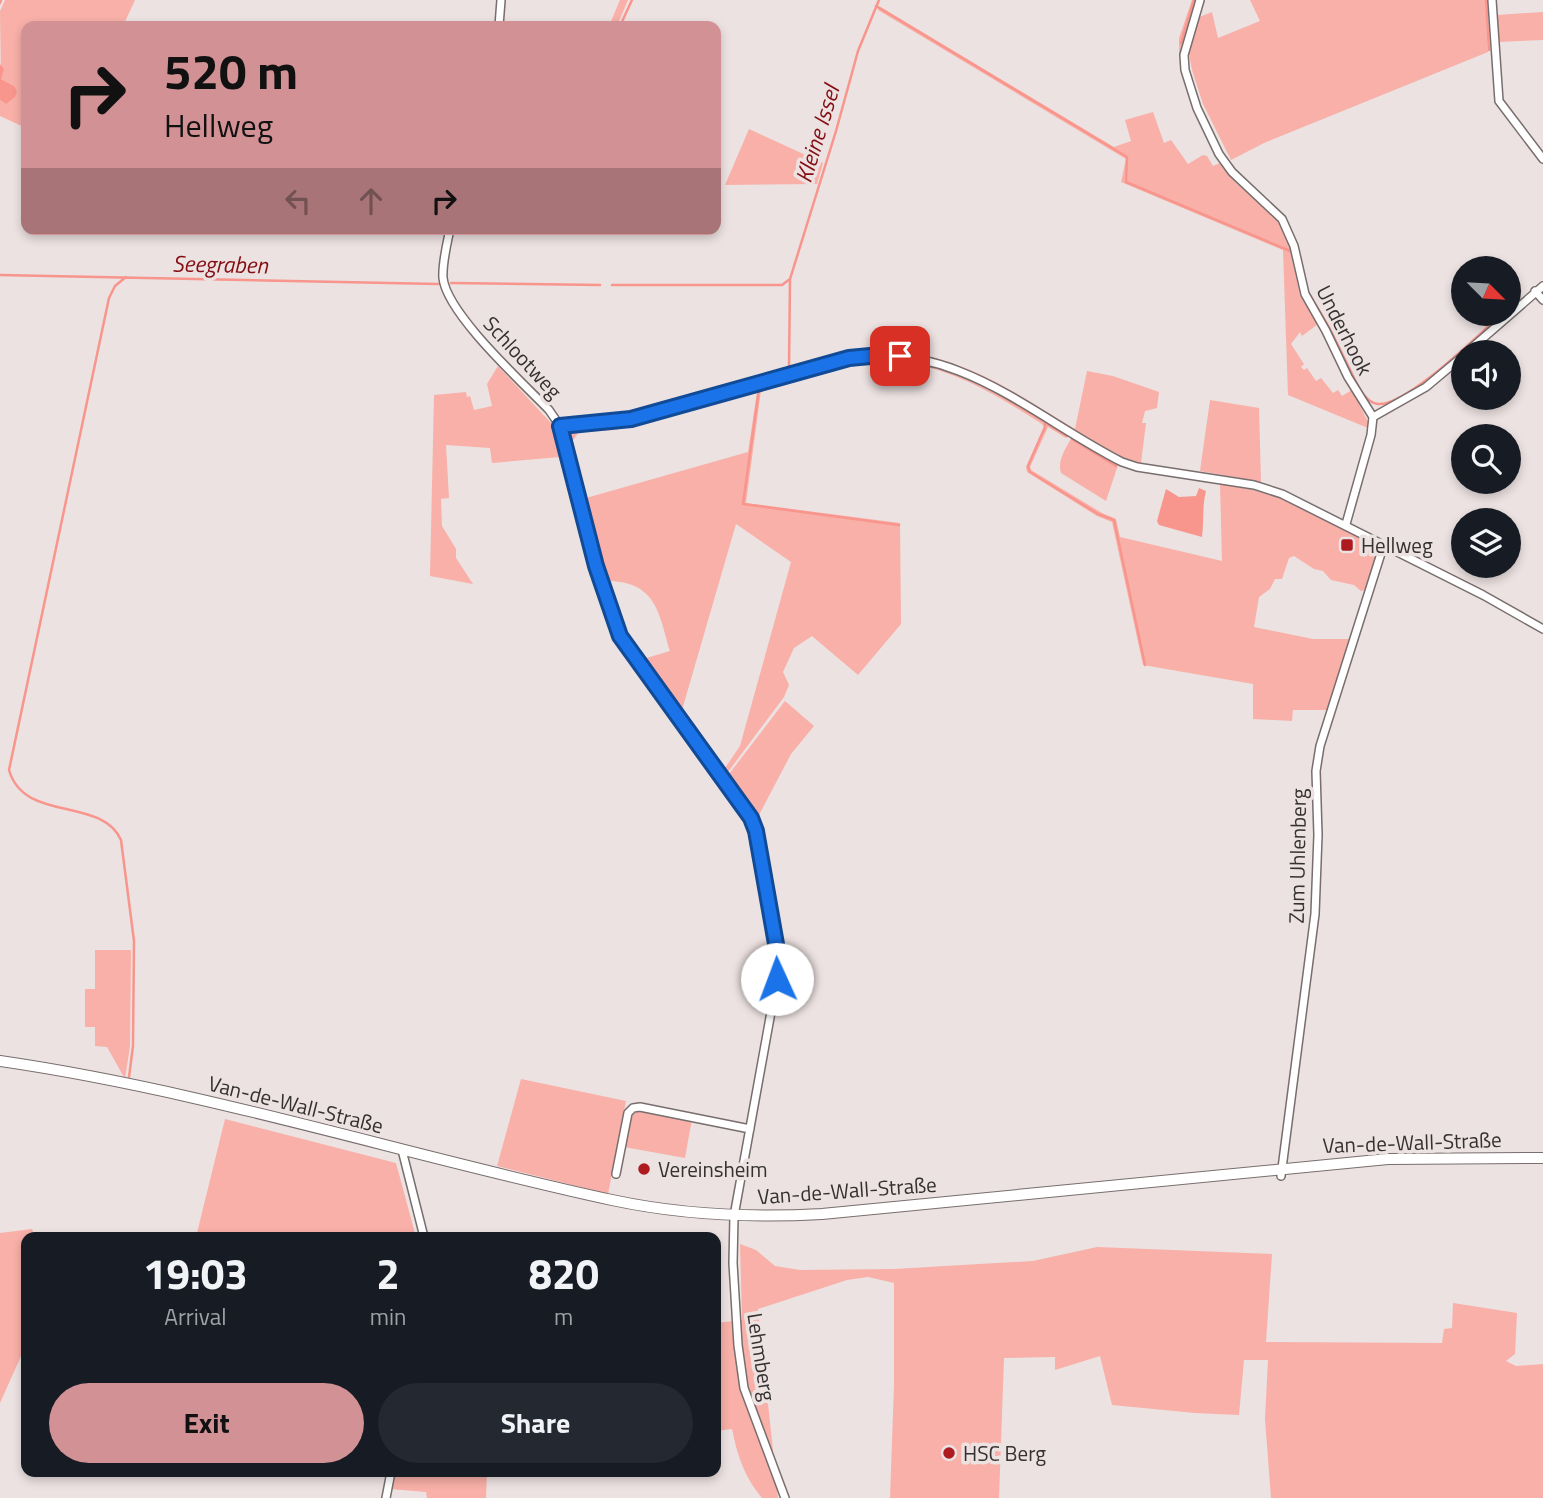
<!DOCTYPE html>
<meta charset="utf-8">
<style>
body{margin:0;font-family:"Titillium Web",sans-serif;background:#242831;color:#f1f3f6;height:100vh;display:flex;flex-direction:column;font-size:26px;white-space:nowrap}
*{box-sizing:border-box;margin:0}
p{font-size:23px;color:#9ea1a6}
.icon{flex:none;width:38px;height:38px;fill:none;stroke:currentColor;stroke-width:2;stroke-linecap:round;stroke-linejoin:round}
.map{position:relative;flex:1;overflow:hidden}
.details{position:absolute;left:21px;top:1232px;width:700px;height:245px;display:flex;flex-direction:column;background:#171b24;border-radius:14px;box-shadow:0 4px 10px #0003}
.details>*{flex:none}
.hud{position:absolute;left:21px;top:21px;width:700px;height:214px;border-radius:14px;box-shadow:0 4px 10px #0003;background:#d29195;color:#111;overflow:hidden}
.needle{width:46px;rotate:114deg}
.tools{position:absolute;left:1451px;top:256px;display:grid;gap:14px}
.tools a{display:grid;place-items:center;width:70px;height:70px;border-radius:50%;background:#171b24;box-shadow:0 4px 10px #0003;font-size:35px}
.pin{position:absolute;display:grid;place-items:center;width:60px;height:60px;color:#fff;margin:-30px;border-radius:14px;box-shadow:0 4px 10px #0006}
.me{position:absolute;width:77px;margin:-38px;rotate:358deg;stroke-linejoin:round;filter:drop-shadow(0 0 5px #0008)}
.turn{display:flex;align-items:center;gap:24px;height:147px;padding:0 28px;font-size:32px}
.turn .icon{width:91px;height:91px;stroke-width:2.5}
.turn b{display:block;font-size:49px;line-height:60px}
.lanes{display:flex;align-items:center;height:66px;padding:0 28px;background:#0003;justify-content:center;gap:35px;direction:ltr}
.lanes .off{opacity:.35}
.eta{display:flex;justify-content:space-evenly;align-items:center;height:119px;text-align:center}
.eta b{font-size:42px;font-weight:700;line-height:49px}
.button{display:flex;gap:14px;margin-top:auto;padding:14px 28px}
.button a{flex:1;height:80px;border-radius:42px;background:#d29195;color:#111;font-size:28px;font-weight:700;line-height:80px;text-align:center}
.button a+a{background:#242831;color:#f1f3f6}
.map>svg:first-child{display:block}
</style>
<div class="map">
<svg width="1543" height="1498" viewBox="0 0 1543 1498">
<rect width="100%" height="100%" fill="#ece2e1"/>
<!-- green -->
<path fill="#f8b0a8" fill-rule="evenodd" d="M5,0H135L123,26H26V128L0,116V100L6,104L14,86L1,79L0,11Z
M620,0H628L617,26H609Z
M1192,0H1196L1179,56V38Z
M1250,0H1485L1488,52L1264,143L1231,160L1203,104L1192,70L1188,48L1197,18L1212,12L1218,38L1260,21Z
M879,6L1114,147L1131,141L1125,120L1153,112L1164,143L1171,140L1188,164L1203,155L1207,156L1213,166L1220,163L1236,183L1276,217L1290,248L1300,295L1318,324L1302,336L1300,332L1291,344L1304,364L1301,367L1304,370L1307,368L1316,381L1321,378L1333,393L1338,390L1342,396L1352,390L1369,424L1368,428L1288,395L1283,250L1121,182L1126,159L878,10Z
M1543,12V40L1498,42L1497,15Z
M749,129L823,163L817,184L725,185Z
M883,349C965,356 1007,388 1075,429L1087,371L1113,376L1159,392L1157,408L1145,411L1142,423H1146L1141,463L1137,465L1123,461C1049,416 957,344 865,353C828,357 791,371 756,381L753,379C795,367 838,351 883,349Z
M880,357L932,364L982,382L1068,434L1066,438L1048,427L1030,467L1031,470L1102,513L1116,519L1120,537L1222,561L1220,484L1249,489L1278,497L1377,547L1378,554L1367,590L1361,591L1354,585L1331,580L1323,571L1314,569L1294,556L1289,558L1282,579H1275L1270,589L1259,597L1254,627L1313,639H1352L1329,710H1293L1292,721L1253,719V684L1143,665L1112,522L1097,516L1027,472L1026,467L1044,427L1042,424C988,390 934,356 866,362C831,366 795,381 761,390L746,503L900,523L901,624L858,675L812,636L794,648L783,672L789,685L784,697L728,772L725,768L740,746L791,562L736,524L682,710L643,659L670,651C659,614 657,583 610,581L616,605L612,606L566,436C574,423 601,427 615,426L851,361ZM757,392L748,452L586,498L571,443L579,432L615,430Z
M498,366L551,423L560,457L492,463L490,448L446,445L449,498L441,499L442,526L456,549V558L473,584L430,576L434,395L466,392L467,397L470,396L474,410L492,406L487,384Z
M1210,400L1259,408L1261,482L1200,471Z
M1072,437L1139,470V472L1118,465L1106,501L1061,473C1057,460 1066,448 1072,437Z
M785,701L814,726L791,754L759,815L729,774Z
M95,950H131L130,1046L125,1079L107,1047L95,1046V1027H85V989H95Z
M521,1079L626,1101L608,1194L497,1166Z
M638,1110L692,1119L685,1158L624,1147L631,1117Z
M225,1119L396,1163L416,1237H187L197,1233Z
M32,1229L35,1237H26V1345L0,1403V1233Z
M740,1244L756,1250L775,1266L800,1270L894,1269L1033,1261L1097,1247L1272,1254L1266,1342L1442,1343L1444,1329L1452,1328L1453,1303L1517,1313L1515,1354L1506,1361L1516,1366L1543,1364V1498H1271L1265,1419L1268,1360H1244L1239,1415L1195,1413L1112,1405L1100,1356L1055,1370V1357L1004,1358L999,1498H890L894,1385V1283L868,1277L847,1280L758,1309L778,1498H762C745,1478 737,1455 732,1429L716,1431V1323L742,1320Z
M395,1472H487L486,1498H427L426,1492L390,1489Z"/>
<!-- water -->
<path fill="#f8958c" d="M0,64L4,69L1,79L14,86L17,91L15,97L6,104L0,100Z
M1199,488L1206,491C1202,506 1204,522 1202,537L1159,525L1157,521L1166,489L1179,497L1196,496Z"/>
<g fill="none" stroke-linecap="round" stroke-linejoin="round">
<!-- stream -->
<path stroke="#f8958c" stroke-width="2.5" d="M1486,0L1489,50
M0,3L1,0
M876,6L1127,157L1126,182L1290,251
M620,26L632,0
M1181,43L1194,0
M0,275L438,284
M126,277L115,286L109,298L9,770C24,823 101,796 121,840L134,941L133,1046L129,1077
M451,283L600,285
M612,285H782L790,279
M1308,292L1330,329L1361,392C1366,397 1370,403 1378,404C1405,406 1471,342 1492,323
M882,360L934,367
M789,369L790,279L836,131L858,51L879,0
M989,388L1045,422V427L1028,466L1030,472L1098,514L1114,520L1145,665
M759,389L743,504L899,525
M1046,423L1067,436
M573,432L614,428L652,419L864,361
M569,436L614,605
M1072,439L1116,466
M658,682L725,772
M728,776L757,815"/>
<!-- minor casing -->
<g stroke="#776e6d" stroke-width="10">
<path id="minor" d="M1200,0L1184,55L1185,70L1197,108L1219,154L1232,172L1282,219L1294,246L1305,294L1326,331L1348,377L1373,417L1371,435L1346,524
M1492,0L1499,101L1543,159
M499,26L501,0
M450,229C447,244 442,263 443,278C447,314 523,383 549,410L560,426L596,566L620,636L742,802L756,831L776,944L777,979L734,1216L733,1263L738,1345L744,1388L785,1498
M1535,291L1543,300
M1467,352L1543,286
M1373,417L1426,387L1463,356
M560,426L631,419L849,358C958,341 1032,416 1122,462L1137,467L1254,485L1282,494L1483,595L1543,629
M402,1150L424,1237
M616,1174L628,1113L633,1108L640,1107L750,1129
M1281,1176L1315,914L1318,835L1316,771L1320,746L1384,544
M386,1498L391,1472"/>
</g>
<!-- secondary casing -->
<g stroke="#776e6d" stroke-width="12">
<path id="secondary" d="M0,1061C207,1091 408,1156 612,1200C682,1215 751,1218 822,1214L1388,1159L1543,1158"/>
</g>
<!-- minor -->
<use href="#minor" stroke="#fff" stroke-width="7"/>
<!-- secondary -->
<use href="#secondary" stroke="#fff" stroke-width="10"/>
</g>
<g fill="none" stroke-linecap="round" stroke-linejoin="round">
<!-- route casing -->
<g stroke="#114b97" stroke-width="18">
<path id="route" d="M777,979L776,944L756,831L751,818L620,636L596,566L560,426L631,419L849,358L881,355L900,356"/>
</g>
<!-- route -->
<use href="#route" stroke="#1a73e8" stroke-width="12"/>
</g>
<!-- markers -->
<g fill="#ad1a1f" stroke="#ece2e1" stroke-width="2.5">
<rect x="1340" y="538" width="14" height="14" rx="3.5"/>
<circle cx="644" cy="1169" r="7"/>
<circle cx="949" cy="1453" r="7"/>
</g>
<g text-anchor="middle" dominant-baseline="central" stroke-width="7" stroke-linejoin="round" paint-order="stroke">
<!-- street labels -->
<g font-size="21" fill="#353131" stroke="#ece2e1">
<text transform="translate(1345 330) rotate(63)">Underhook</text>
<text transform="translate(523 357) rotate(47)">Schlootweg</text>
<text transform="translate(1297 856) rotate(-89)">Zum Uhlenberg</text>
<text transform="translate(296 1104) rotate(14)">Van-de-Wall-Straße</text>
<text transform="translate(1412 1142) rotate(-2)">Van-de-Wall-Straße</text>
<text transform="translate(847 1190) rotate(-4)">Van-de-Wall-Straße</text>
<text transform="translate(762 1357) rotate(81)">Lehmberg</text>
</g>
<!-- poi labels -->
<g font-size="21" fill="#353131" stroke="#ece2e1" text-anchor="start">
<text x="1361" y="545">Hellweg</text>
<text x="658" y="1169">Vereinsheim</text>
<text x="963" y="1453">HSC Berg</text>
</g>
<!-- water labels -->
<g font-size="23" font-style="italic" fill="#840d13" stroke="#ece2e1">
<text transform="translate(817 134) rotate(-73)">Kleine Issel</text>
<text transform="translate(220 264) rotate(1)">Seegraben</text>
</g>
</g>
</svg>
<div class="tools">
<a><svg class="needle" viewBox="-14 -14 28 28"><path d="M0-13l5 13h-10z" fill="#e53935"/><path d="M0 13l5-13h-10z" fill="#9ea1a6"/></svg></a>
<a><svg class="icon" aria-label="sound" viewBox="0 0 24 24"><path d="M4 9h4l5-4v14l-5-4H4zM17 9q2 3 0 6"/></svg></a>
<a><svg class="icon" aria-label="search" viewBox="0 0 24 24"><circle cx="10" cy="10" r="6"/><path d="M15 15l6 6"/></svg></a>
<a><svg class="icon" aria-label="layers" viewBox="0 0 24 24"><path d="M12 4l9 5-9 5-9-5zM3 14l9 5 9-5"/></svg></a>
</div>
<div class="pin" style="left:900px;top:356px;background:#d93025"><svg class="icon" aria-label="arrive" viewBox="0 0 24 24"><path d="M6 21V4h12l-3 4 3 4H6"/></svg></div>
<svg class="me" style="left:777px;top:979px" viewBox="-20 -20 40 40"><circle r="19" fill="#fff"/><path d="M0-13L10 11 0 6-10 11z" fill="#1a73e8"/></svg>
<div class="hud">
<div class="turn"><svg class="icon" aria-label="right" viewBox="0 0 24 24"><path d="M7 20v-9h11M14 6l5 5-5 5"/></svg><div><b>520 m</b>Hellweg</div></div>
<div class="lanes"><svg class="icon off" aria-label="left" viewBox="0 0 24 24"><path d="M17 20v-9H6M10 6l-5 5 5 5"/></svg><svg class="icon off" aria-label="ahead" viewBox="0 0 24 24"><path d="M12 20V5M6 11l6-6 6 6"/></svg><svg class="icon" aria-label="right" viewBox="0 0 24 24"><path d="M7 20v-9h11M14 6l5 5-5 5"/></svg></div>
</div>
<section class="details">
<div class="eta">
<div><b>19:03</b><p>Arrival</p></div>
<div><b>2</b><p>min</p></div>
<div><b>820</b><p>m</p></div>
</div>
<div class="button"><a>Exit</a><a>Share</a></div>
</section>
</div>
